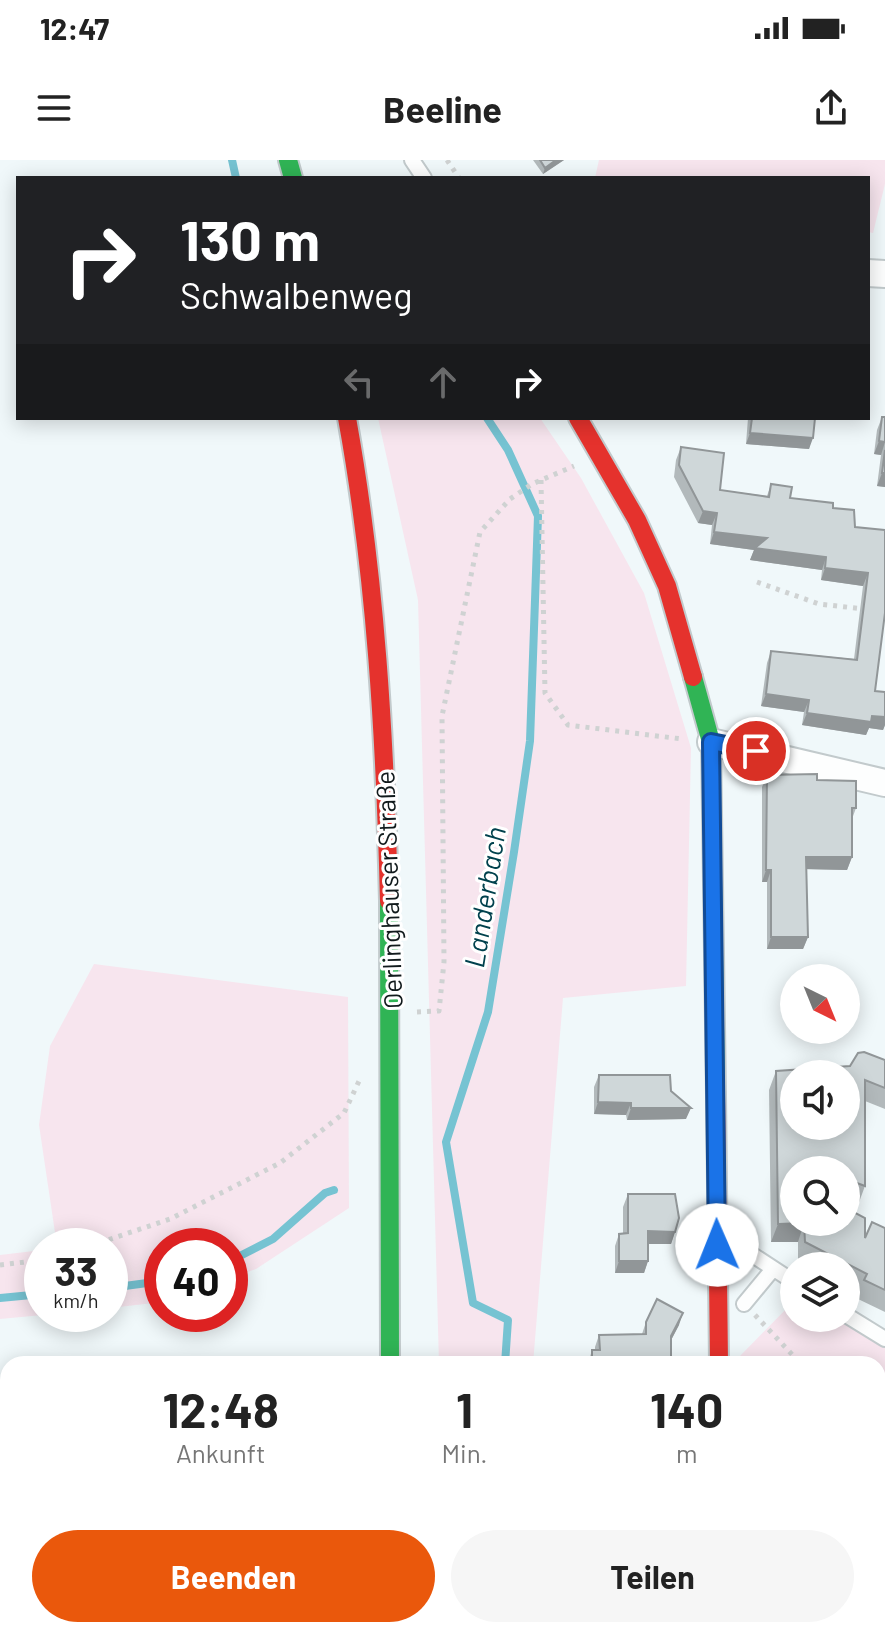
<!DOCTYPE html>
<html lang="de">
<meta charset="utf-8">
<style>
body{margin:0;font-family:Barlow,sans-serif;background:#f6f6f6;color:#222;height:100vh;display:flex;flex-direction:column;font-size:30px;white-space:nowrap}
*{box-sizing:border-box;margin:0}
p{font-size:26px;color:#767676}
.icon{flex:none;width:44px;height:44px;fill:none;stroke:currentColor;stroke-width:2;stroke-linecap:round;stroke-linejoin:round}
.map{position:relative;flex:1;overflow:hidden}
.panel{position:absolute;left:0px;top:1196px;width:886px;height:282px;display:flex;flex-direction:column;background:#fff;border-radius:24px 24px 0 0;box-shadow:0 4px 20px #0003}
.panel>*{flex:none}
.top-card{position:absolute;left:16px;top:16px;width:854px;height:244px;border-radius:0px;box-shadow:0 4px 20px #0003;background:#202124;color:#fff;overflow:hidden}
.needle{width:52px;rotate:137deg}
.controls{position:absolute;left:780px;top:804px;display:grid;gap:16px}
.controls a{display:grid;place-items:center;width:80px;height:80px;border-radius:50%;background:#fff;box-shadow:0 4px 20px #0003;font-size:40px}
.speed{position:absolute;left:24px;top:1068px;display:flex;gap:16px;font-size:40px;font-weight:700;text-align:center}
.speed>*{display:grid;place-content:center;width:104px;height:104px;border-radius:50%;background:#fff;box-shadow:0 4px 20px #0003;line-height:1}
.speed small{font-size:20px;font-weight:400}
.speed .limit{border:12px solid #d22;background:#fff;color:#111}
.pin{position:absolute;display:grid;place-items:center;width:68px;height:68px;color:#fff;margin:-34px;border:4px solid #fff;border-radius:50%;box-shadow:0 2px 8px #0007}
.me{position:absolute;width:88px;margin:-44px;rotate:359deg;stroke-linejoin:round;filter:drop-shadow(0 0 6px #0008)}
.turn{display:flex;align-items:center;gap:28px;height:168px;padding:0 32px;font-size:36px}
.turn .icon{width:104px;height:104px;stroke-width:2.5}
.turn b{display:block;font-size:56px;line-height:68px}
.lanes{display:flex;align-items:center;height:76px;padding:0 32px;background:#0003;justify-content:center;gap:40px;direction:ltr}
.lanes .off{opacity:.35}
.eta{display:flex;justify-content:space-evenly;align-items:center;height:136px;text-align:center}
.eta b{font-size:48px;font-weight:700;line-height:56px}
.button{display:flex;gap:16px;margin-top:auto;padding:16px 32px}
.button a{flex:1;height:92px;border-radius:48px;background:#ea580c;color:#fff;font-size:32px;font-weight:700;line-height:92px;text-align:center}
.button a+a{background:#f6f6f6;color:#222}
.status{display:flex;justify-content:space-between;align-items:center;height:56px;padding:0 40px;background:#fff;direction:ltr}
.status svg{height:22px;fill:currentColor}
header{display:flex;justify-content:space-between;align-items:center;height:104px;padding:0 32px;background:#fff;font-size:36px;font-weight:700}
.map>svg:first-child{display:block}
</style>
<div class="status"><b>12:47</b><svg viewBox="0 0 49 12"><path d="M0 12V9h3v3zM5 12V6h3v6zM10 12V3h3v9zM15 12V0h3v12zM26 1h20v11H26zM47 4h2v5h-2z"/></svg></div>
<header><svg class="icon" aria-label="menu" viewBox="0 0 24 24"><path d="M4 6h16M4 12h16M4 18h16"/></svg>Beeline<svg class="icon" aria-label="share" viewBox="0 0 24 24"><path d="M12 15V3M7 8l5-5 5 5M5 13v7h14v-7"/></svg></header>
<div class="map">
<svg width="885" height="1477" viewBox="0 0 885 1477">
<rect width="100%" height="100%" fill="#f0f8fa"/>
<!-- green -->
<path fill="#f7e5ee" d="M599,0H885V24L873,73L868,72V18H595Z
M378,258H540L581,318L644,433L691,588L686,826L563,838L533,1204H439L418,440Z
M94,804L348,837L349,1048L256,1109L230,1118V1086H162V1142L110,1148V1086H57L39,965L50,886Z
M42,1090V1154H53L0,1159V1095Z
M794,1141V1158H838L885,1188V1456L878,1443V1204H745L740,1196Z"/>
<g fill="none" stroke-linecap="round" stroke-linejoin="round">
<!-- stream -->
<path stroke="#76c3d2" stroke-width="8" d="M232,0L236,18
M487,258L508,290L538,356L530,581L514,692L488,852L446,982L473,1143L508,1160L505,1204
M230,1101L273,1079L325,1033L334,1030
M110,1128L162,1121
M0,1138L42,1134
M486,1477L487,1470"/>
<!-- lane casing -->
<g stroke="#c2cacc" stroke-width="18">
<path id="lane" d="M412,0L424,18
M717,1085L742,1088L794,1122
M744,1144L773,1109
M846,1155L885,1179
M0,1353L8,1346
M154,1477L156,1470"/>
</g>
<!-- street casing -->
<g stroke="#c2cacc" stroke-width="30">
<path id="street" d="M868,113L885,114
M711,582L885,623
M770,1470L772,1477"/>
</g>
<!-- fast casing -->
<g stroke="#c2cacc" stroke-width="22">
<path id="fast" d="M288,0L293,18
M693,517L711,582L716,935
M389,741L390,1204
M398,1470V1477"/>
</g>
<!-- jam casing -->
<g stroke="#c2cacc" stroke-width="22">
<path id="jam" d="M347,258C376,418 385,579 389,741
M578,258L637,360L667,426L693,517
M716,935L719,1204"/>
</g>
<!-- path -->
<path stroke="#cfd2d2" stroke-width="5" stroke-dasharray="4 6" stroke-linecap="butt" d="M447,0L459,18
M541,320L545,533L568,565L682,579
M757,422L819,444L864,449
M417,852L439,851L444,802L442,556L480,372L510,339L532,324L574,306
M90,1086L170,1059L280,1003L344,953L360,919
M0,1105L42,1100
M755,1155L801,1204
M878,1288L885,1296
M878,1329L885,1322
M878,1378L885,1371
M878,1389L885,1397
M878,1411L885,1404"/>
<!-- lane -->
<use href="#lane" stroke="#fdfefe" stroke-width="14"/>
<!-- street -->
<use href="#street" stroke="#fdfefe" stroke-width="26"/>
<!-- fast -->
<use href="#fast" stroke="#30b455" stroke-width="18"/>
<!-- jam -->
<use href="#jam" stroke="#e5322d" stroke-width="18"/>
</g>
<!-- wall -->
<path fill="#b2b9bb" d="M533,0H564L543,14Z
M882,257H885V327L877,326L881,295L874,294L877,270Z
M748,258H815L809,289L746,284Z
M681,287L720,330L767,336L771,324L790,338L833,348L855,367L885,370L875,531L885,532V565L883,570L869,568L866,575L802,565L804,552L761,546L767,503L771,491L854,499L863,426L821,420L822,410L750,400L754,390L710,384L712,365L698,363L674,317L676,300Z
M767,615L817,620L856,648L852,659V697L847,710L806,709L808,777L803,789H767V722H762V627Z
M885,900V949L865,941V1026L858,1045L846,1040V1010H794L865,1078L885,1068V1152L858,1139L860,1132L846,1125V1106H808L798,1101V1082H771L769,930L776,911L850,906Z
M599,915L671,931L686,959L627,960L626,955L594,954V927Z
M628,1034L675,1072L671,1084H648V1101L644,1113H615V1086L619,1074H623V1047Z
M646,1162L679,1165L671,1180V1204H588L592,1190H595V1187L599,1175L642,1174Z
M626,1470H681L677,1477H627Z
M813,1470H878L885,1477H815Z"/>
<!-- shaded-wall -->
<path fill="#919698" d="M556,0H564L543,14L545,8Z
M750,273L813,278L809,289L746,284Z
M879,281L885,282L881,295L874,294Z
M882,313H885V327L877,326Z
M703,351L717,353L712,365L698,363Z
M714,372L767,378L826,397L822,410L750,400L754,390L710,384Z
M825,408L868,413L863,426L821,420Z
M766,534L809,540L804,552L761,546Z
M807,553L885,557V565L883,570L869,568L866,575L802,565Z
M806,697H852L847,710L802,709Z
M766,710H771L767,722H762Z
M771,777H808L803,789H767Z
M598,942L631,943L626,955L594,954Z
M631,948H691L686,959L627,960Z
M804,1063L798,1082H771L778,1064Z
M648,1071L675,1072L671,1084H644Z
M619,1101H648L644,1113H615Z
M683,1153L679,1165L667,1188L671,1176Z
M644,1470H681L677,1477H632L634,1472Z
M885,1470V1477H865Z"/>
<!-- building -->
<path fill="#cfd7d9" stroke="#919698" stroke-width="2" fill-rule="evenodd" d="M540,0H556L545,8Z
M882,257H885V282L879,281Z
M752,258H815L813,278L750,273Z
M681,287L724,293L720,330L769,337L771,324L792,327L790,338L833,343V348L854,350L855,367L885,370V453L875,531L885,532V557L872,556L871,562L807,553L809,540L766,534L771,491L857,500L868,413L825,408L826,397L755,388L767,378L714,372L717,353L703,351L679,305Z
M885,290V313H882Z
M817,614V620L856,621V648H852V697H806L808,777H771V710H766L767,615Z
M864,892L885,900V928L865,920V1026L846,1019V1010H794V1062H846V1048L865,1058V1078L872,1062L885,1068V1130L864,1120L867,1114L805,1082L804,1063L778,1064L776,911L850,906L858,893ZM794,914H846V966H794Z
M599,915H670L671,931L691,948H631V943L598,942Z
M628,1034H675L679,1058L675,1072L648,1071V1101H619V1074L628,1073Z
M657,1139L683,1153L671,1176V1204H592V1190H600L599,1175L646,1174V1162Z
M878,1433L885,1447V1470L865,1477H823L820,1470H878Z"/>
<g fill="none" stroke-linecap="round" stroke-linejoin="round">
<!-- route casing -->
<g stroke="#114b97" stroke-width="20">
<path id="route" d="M717,1085L711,582L756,591"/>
</g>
<!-- route -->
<use href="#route" stroke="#1a73e8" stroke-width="14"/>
</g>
<g text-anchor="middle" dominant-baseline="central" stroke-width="6" stroke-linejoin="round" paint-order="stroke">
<!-- street labels -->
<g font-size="26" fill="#111a1c" stroke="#fff">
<text transform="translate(388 730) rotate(-92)">Oerlinghauser Straße</text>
</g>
<!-- water labels -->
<g font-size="28" font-style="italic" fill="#00414d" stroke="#fff">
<text transform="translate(484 737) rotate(-81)">Landerbach</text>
</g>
</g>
</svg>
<div class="controls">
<a><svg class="needle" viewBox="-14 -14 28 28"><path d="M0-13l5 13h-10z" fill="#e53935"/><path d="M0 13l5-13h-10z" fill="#767676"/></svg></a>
<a><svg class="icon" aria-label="sound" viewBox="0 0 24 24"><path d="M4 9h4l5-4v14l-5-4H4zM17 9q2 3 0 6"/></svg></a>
<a><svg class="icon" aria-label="search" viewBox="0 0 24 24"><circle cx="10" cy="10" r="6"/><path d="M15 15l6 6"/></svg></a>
<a><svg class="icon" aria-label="layers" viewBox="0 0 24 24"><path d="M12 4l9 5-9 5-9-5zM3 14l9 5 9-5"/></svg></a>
</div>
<div class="speed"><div>33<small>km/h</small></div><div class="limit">40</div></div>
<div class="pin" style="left:756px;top:591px;background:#d93025"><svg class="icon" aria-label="arrive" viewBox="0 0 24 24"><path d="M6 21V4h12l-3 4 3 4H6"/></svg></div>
<svg class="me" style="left:717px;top:1085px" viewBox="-20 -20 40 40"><circle r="19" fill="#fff"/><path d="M0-13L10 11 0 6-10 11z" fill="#1a73e8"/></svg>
<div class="top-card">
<div class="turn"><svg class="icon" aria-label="right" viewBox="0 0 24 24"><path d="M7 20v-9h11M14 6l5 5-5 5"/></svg><div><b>130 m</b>Schwalbenweg</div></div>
<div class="lanes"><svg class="icon off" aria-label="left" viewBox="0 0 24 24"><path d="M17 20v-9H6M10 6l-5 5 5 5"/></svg><svg class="icon off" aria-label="ahead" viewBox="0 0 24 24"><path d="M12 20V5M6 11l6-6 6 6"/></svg><svg class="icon" aria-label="right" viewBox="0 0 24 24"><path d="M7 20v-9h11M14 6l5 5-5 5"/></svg></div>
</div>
<section class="panel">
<div class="eta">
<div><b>12:48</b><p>Ankunft</p></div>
<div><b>1</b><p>Min.</p></div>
<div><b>140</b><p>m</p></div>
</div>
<div class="button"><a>Beenden</a><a>Teilen</a></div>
</section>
</div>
